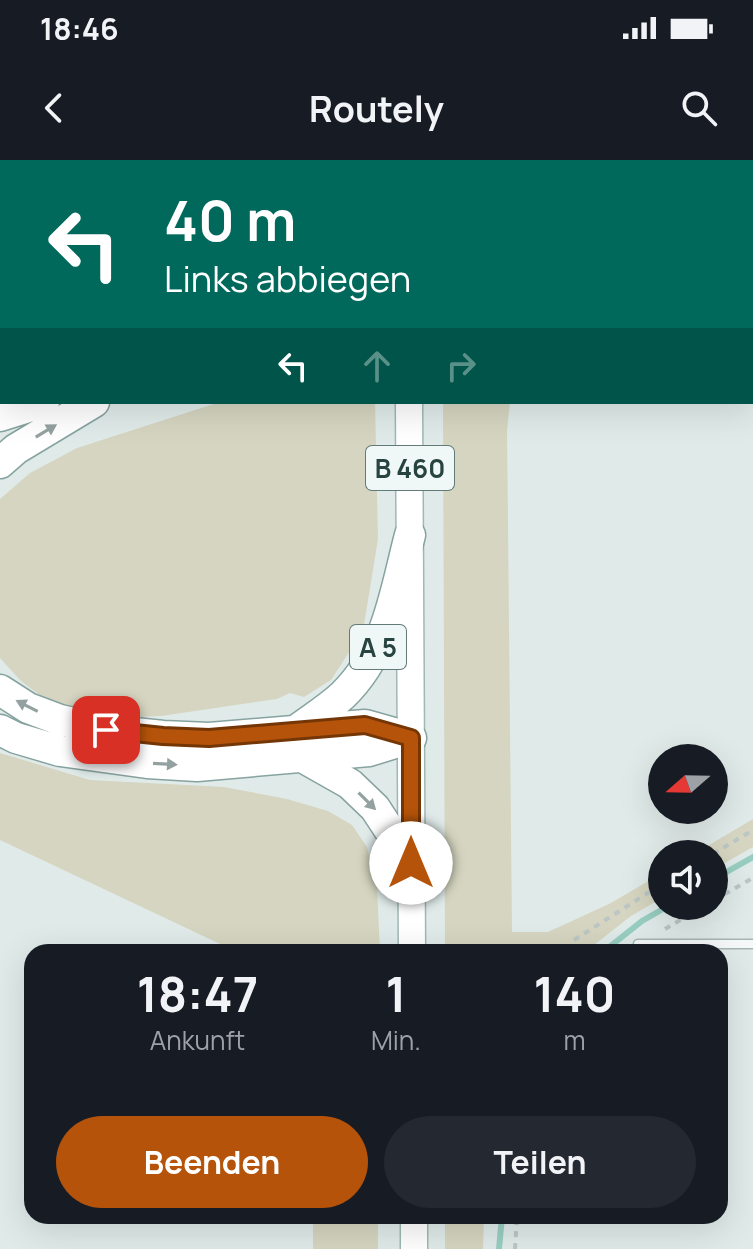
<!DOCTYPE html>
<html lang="de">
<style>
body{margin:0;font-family:Manrope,sans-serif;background:#242831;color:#f1f3f6;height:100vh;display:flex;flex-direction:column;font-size:30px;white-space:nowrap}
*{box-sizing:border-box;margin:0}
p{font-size:26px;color:#9ea1a6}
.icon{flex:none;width:44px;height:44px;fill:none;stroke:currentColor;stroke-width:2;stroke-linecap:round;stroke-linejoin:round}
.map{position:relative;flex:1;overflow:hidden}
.side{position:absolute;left:24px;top:784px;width:704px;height:280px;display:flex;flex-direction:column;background:#171b24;border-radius:24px;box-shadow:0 8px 32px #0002}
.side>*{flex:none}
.banner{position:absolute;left:0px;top:0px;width:754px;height:244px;box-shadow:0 8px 32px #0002;background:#00695c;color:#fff;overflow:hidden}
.needle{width:52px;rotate:250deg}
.tools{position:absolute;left:648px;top:584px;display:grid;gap:16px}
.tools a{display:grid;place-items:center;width:80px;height:80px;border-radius:50%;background:#171b24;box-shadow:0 8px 32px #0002;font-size:40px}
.pin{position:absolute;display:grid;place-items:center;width:68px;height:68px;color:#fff;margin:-34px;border-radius:16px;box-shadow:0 4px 12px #0006}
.me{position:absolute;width:88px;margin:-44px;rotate:0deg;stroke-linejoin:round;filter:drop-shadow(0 0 6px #0008)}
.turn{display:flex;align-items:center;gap:28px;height:168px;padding:0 32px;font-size:36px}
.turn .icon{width:104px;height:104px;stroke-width:2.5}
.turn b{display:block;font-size:56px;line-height:68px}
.lanes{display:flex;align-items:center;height:76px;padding:0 32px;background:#0003;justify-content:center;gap:40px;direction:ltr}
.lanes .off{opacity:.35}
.eta{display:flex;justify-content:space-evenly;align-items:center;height:136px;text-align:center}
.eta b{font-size:48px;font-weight:700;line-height:56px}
.cta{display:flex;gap:16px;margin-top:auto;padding:16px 32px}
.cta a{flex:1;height:92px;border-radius:48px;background:#b45309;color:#fff;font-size:32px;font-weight:700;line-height:92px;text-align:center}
.cta a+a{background:#242831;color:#f1f3f6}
.status{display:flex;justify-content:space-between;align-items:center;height:56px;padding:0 40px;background:#171b24;direction:ltr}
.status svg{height:22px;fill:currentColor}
header{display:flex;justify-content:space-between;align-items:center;height:104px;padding:0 32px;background:#171b24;font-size:36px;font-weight:700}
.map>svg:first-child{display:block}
</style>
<div class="status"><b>18:46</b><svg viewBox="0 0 49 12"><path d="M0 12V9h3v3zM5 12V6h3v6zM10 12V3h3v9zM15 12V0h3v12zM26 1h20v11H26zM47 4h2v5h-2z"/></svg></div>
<header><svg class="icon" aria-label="back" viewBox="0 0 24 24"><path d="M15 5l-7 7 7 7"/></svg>Routely<svg class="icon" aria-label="search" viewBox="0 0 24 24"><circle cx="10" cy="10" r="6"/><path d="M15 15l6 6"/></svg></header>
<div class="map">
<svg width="753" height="1089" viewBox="0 0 753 1089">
<rect width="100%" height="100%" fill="#e0ebe9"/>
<!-- green -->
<path fill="#d5d5c1" d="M0,0H373V2H2V57L0,55Z
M220,242H375L378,379L363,471L331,520L304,537L290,533L277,539L161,556L100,559L49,542L21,521L0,498V339L30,313L77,288Z
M443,242H510L507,270L508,362L512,772H548L611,743L662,713V738L631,756L585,792H445Z
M0,593L90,620L224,627L287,639L328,651L352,665L367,687L377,727L380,792H237L0,680Z
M753,659V687L714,709V694H694Z
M313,1056H378V1089H313Z
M445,1056H484L483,1089H445Z"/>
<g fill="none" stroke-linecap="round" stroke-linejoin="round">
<!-- stream -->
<path stroke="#98cec1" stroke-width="6" d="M714,719L753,697
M603,792L642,761L668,746
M499,1089L502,1056"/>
<!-- lane casing -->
<g stroke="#a5b6b3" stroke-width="11">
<path id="lane" d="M638,784H753"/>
</g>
<!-- primary casing -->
<g stroke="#9fb8b4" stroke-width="29">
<path id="primary" d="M407,0V2
M409,242L412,792
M414,1089V1056"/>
</g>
<!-- highway casing -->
<g stroke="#86a39f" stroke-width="33">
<path id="highway" d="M682,2L689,0
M752,25H753
M0,84L2,86
M0,213L2,212
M0,256L44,242
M0,303L16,289L94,242
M0,530L28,548L60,560L106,570L163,576L209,578L365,565L411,578
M298,569C313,558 329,548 343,535C388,491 395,432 410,375
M0,570L16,578L60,591L147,603L197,606L369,591L411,578
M304,598L350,624L375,648L411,703"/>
</g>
<!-- path -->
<path stroke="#bbc6c5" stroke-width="4" stroke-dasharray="6 6" stroke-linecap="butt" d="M713,694L753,670
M714,740L753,718
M665,769L704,746
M574,780L662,724
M515,1089L517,1056"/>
<!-- lane -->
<use href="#lane" stroke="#f4f8f8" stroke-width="8"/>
<!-- primary -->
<use href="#primary" stroke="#fff" stroke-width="26"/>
<!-- highway -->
<use href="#highway" stroke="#fff" stroke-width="30"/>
</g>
<!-- one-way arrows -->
<defs><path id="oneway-solid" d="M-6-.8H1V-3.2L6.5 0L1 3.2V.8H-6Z" transform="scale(2)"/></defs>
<g fill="#93a2a0">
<use href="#oneway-solid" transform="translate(46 271) rotate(-31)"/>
<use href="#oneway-solid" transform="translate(27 546) rotate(-153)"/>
<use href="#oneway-solid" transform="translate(165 604) rotate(3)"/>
<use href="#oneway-solid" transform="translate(367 641) rotate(45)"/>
</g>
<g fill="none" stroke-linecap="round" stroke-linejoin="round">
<!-- route casing -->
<g stroke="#753606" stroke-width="20">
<path id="route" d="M106,570L163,576L209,578L365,565L411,578V703"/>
</g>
<!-- route -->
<use href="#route" stroke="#b45309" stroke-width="14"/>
</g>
<g text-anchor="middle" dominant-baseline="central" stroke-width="8" stroke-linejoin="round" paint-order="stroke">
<!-- shield labels -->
<g fill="#f0f8f7" stroke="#637a78" stroke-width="2">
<rect x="366" y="286" width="88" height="44" rx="6"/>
<rect x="350" y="465" width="56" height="44" rx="6"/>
</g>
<g font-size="26" font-weight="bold" fill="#274441">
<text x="410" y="308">B 460</text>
<text x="378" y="487">A 5</text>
</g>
</g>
</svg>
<div class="tools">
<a><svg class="needle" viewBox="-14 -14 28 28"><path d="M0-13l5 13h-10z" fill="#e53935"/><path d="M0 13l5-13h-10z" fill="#9ea1a6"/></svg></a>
<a><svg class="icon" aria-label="sound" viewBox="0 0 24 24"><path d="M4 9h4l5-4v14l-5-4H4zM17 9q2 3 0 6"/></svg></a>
</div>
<div class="pin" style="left:106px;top:570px;background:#d93025"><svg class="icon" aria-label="arrive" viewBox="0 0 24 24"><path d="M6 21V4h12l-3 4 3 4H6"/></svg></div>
<svg class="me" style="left:411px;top:703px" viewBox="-20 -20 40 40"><circle r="19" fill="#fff"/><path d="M0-13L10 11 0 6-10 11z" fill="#b45309"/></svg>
<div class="banner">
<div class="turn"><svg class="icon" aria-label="left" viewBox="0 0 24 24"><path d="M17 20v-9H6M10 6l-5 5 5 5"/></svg><div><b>40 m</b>Links abbiegen</div></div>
<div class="lanes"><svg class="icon" aria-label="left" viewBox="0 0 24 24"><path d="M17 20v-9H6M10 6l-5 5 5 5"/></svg><svg class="icon off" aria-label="ahead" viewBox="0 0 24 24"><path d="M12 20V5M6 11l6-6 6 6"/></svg><svg class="icon off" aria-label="right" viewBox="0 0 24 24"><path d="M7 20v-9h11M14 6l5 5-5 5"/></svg></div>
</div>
<section class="side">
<div class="eta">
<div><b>18:47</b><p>Ankunft</p></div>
<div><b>1</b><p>Min.</p></div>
<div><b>140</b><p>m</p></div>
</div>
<div class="cta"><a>Beenden</a><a>Teilen</a></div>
</section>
</div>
